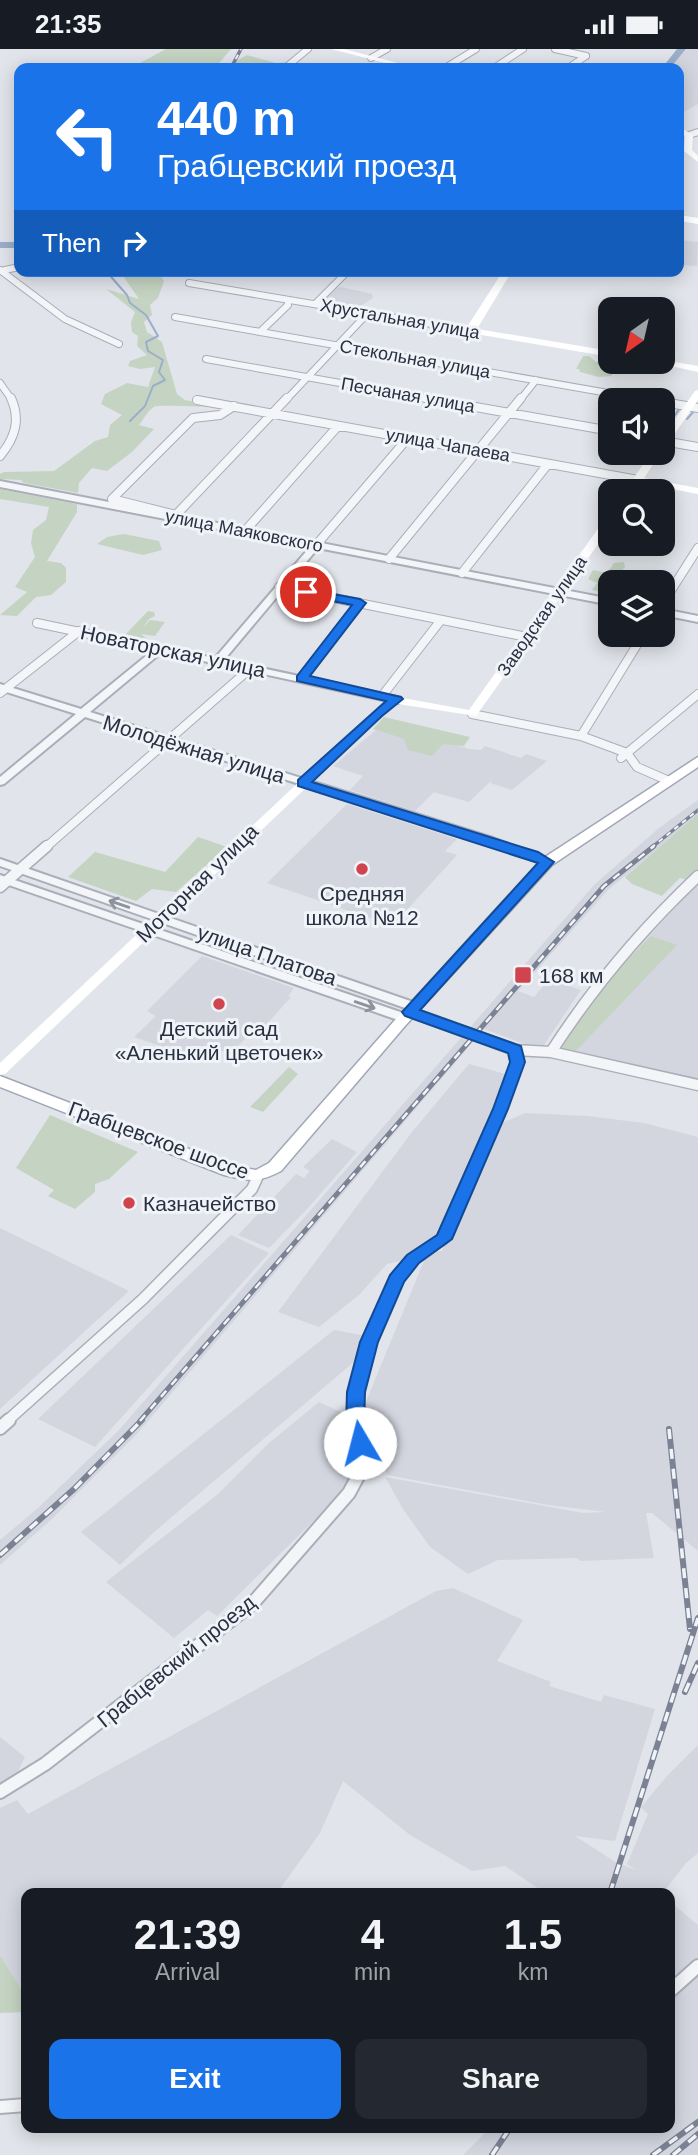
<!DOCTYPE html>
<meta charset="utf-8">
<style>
body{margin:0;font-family:Arial,sans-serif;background:#242831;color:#f1f3f6;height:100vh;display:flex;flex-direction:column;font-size:26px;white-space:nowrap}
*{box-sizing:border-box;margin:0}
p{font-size:23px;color:#9ea1a6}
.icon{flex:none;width:38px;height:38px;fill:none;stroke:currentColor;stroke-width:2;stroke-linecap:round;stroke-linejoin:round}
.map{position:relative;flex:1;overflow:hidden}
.side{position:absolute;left:21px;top:1839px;width:654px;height:245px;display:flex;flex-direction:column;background:#171b24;border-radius:14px;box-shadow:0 4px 18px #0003}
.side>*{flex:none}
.banner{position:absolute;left:14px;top:14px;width:670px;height:214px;border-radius:14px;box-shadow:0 4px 18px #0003;background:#1a73e8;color:#fff;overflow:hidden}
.needle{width:46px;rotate:214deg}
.tools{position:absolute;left:598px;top:248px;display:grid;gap:14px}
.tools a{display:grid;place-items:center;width:77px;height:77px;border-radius:14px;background:#171b24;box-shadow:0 4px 18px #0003;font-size:35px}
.pin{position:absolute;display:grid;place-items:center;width:60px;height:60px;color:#fff;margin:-30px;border:4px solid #fff;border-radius:50%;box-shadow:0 2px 7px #0007}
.me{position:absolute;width:77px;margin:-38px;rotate:352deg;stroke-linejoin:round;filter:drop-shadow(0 0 5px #0008)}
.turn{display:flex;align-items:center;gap:24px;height:147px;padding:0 28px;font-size:32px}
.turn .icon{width:91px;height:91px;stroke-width:2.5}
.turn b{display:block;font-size:49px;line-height:60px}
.then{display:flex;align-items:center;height:66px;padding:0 28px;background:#0003;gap:14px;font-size:26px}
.eta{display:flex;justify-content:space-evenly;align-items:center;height:119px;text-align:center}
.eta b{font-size:42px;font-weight:700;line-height:49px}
.action{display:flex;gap:14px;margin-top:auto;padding:14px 28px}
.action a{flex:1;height:80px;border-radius:14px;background:#1a73e8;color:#fff;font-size:28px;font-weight:700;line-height:80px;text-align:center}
.action a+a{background:#242831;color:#f1f3f6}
.status{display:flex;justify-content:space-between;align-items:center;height:49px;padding:0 35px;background:#171b24;direction:ltr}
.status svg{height:19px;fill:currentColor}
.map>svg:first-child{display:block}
</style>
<div class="status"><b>21:35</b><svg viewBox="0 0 49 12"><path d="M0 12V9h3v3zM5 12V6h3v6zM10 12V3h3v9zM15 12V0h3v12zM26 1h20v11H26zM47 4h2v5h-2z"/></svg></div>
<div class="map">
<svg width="698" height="2106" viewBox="0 0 698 2106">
<rect width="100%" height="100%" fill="#e1e4ea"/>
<!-- built -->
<path fill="#d3d6df" d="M687,0H698V55L680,65L679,19H669Z
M679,191L698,193L697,217L679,216Z
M341,238L372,245L373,249L357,259L322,254L336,239Z
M376,681L405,690L412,682L469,700L481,701L485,697L521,709L526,705L547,712L512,741L490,734L493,730L469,753L434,743L415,762L350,741L363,727L333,717Z
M698,751V767L609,840L518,942L534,948L549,930L581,941L544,996L525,995L484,980L135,1387L54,1468L0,1516V1491L38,1459L119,1381L595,835L659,779Z
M347,755L457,790L445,802L457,806L394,875L379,872L267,834Z
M698,834V1033L572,1006L566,986L613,926Z
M202,907L294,939L288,947L291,948L258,985L251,983L231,1005L213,999L202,1011L134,988L156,967L147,962Z
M469,1015L509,1026L439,1188L406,1211L387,1215L360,1245L319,1278L278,1263L412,1083Z
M525,1064L587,1067L644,1074L698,1088V1502L652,1464H646L654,1509L581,1512L576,1509L498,1511L468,1525L430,1498L403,1460L385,1428L583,1464L606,1463L548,1456L387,1426L363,1360L426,1207L431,1202H442L500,1075Z
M332,1090L357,1103L308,1159L269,1199L238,1186L296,1125L304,1129L310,1122L303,1118Z
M0,1179L129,1242L0,1360Z
M231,1186L269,1204L95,1398L38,1370Z
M334,1281L367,1287L362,1306L153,1484L120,1516L81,1483Z
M319,1353L345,1365L359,1405L348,1427L347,1439L217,1567L208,1561L174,1589L106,1533L218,1445L269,1394Z
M453,1539L523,1571L497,1612L551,1633L549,1637L601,1653L604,1646L655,1660L615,1792L575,1787L617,1814L636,1821L627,1815L648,1765L641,1758L667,1727L698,1696V1804L686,1814L666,1840L668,1844H545L505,1817L472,1822L410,1786L343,1732L320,1784L277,1844H26V1948L0,1906V1759L17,1751L28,1765L436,1542Z
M0,1688L25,1708L17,1725L0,1736Z
M670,1849L674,1856L698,1876V2106H463L490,2079H670Z"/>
<!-- green -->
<path fill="#c5d4c2" d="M166,0H231L215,19H150L140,14Z
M247,6L276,14L290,13L282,19H224Z
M105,222H157L164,232L158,249L150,256L152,266L144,273L147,283L162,293L177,345L185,351L216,357C206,359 157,355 154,358C148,361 143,371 139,376L154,380L132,403L107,422L92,419L79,434L78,444L24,434L21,431L0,430V425L4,423L54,422L95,392L108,388L110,376L122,366L101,355L105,345L127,334L148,338L155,318L140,320L128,317L130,312L147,306L137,297L138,287L132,283L131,273L135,263L106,240L139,250L121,224L117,228Z
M583,307H589L596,313L609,311L602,317L611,320L612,327L599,328L580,323L579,320H576Z
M0,440L77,455V463L47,512L61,514L66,519V533L51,546L36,548L17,567L0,566L27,543L15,538L35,508L31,494L33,481L46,471L49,458L0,450Z
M124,485L159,492L162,501L143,506L97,495L107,488Z
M624,513L625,518L611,534V545L592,541L597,534L588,530L593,521L607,524L614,514Z
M148,562L154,563L155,567L149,570L143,579L150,571L165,573L155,587L141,585L148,591L144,593L126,590L125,586Z
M384,668L470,688L464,697L443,695L432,707L408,701L404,690L373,680Z
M698,765V821L687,831L680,829L662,847L632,835L625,828Z
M198,788L227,798L176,843L152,840L136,852L68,828L95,803L165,823Z
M651,887L677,896L572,1006L557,1001L613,926Z
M289,1018L298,1025L263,1063L250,1058Z
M50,1066L138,1103L109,1130L95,1135V1143L75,1160L48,1147L54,1141L16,1119Z
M0,1906L26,1948V1963L0,1964Z"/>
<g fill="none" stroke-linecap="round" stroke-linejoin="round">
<!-- stream -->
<path stroke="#9baeca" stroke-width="2" d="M106,222L127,246L130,254L146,266L158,287L146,293L148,302L163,311L159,323L165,331L153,337L145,357L130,372
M675,366L680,359
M687,370L694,362"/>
<!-- river -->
<path fill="#9baeca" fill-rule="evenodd" d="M677,0H686L670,19H662Z
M0,193H19V199H0Z"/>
<!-- minor-far3 casing -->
<g stroke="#aaaeb8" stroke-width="8">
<path id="minor-far3" d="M555,0L586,7
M371,9L387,0
M285,19L308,0
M445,19L476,0
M494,19L523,0
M568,19L586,7
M689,86L698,83
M0,221L65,270L119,295
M0,222L19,218
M189,234L473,282
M315,255L348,222
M175,268L648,351
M260,283L288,256V251
M206,310L435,351
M0,334L12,351
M286,351L368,264
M520,351L536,331"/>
</g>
<!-- minor-far2 casing -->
<g stroke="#aaaeb8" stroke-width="10">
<path id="minor-far2" d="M425,349L611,382
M638,349L656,352
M197,351L638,431
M663,353L698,359
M663,392L698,398
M0,407C15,389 21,371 11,349
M176,466L112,450L193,369L220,366L234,357
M174,468L287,349
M245,482L338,377
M317,495L408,389
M389,510L521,349
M462,524L548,415
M279,538L527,588
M663,554L698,499
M37,574L160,600
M302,629L360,554
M0,644L79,582
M382,647L441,571
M472,665L581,687L627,704L637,718L669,732
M581,687L643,586
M621,709L698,645
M45,799L252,618"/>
</g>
<!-- minor-far1 casing -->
<g stroke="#aaaeb8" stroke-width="13">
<path id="minor-far1" d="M0,838L47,797
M410,963L515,1001L551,1003L698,1036
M551,1003C593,938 642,880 698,827
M7,1372L143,1250L252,1140L258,1127
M355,1372L356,1343L369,1293L397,1231L413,1210L443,1190L501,1060L518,1013L515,1001"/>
</g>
<!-- minor casing -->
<g stroke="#aaaeb8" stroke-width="16">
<path id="minor" d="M0,1379L9,1371
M0,1743L45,1715L253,1554L349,1444L366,1412L355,1371
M670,1942L698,1917
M0,2058L26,2056"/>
</g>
<!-- tertiary casing -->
<g stroke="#aaaeb8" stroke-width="4">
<path id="tertiary" d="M0,432L611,550V556L318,499L224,611L397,648L401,649V653L397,654L162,603L90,663L493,789L551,811L552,813L551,815H543L485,793L85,668L4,735L0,736V728L76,665L0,641V635L81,660L157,598L215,609L310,498L0,438Z
M663,560L698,567V573L663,566Z
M0,810L419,955L421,958L415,962L411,961L0,817Z
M0,826L409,966L411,969L409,972H401L0,833Z"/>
</g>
<!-- primary casing -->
<g stroke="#a0a7b6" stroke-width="3">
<path id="primary" d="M698,708V718L552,816L405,977L281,1122C258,1134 249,1132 224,1126L0,1038V1027L233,1117L256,1121L269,1114L395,971L542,810Z"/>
</g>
<!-- minor-far3 -->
<use href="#minor-far3" stroke="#f4f5f8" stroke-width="6"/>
<!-- minor-far2 -->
<use href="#minor-far2" stroke="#f4f5f8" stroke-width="8"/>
<!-- minor-far1 -->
<use href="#minor-far1" stroke="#f4f5f8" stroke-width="10"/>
<!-- minor -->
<use href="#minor" stroke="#f4f5f8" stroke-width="12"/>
<!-- tertiary -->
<use href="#tertiary" fill="#f4f5f8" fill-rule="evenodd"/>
<!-- secondary -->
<path fill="#fff" fill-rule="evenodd" d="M331,0H344L417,19H405Z
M679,78L693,86L692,101L698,107V113L684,102L685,87L679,83Z
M679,166L698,169V175L679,172Z
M503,222H512L477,280L611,302V308L470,284L467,278Z
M663,311L698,317V323L653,313H663Z
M698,341V351L667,396L663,397V387L695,342Z
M651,404H661L644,429L698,439V445L640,434L634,443H624Z
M611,466V477L476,667L398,655L391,658L5,1025L0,1026V1014L383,654L397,648L469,661L607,467Z"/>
<!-- primary -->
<use href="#primary" fill="#fff" fill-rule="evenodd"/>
<!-- rail-far2 casing -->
<g stroke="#7a8294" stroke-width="3.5">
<path id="rail-far2" d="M231,19L241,0
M651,799L698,761"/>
</g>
<!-- rail-far1 casing -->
<g stroke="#7a8294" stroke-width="5">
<path id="rail-far1" d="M140,1372L604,837L654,797"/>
</g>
<!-- rail casing -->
<g stroke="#7a8294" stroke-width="6">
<path id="rail" d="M669,1380L690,1580
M0,1506L74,1440L142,1371
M685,1643L698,1614
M610,1844L698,1569
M492,2106L510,2079
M653,2106L698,2073
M673,2106L698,2085"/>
</g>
<!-- rail-far2 -->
<use href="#rail-far2" stroke="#f0f3f7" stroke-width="2" stroke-dasharray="5" stroke-linecap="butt"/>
<!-- rail-far1 -->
<use href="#rail-far1" stroke="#f0f3f7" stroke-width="2.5" stroke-dasharray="8" stroke-linecap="butt"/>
<!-- rail -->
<use href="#rail" stroke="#f0f3f7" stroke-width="3.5" stroke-dasharray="10" stroke-linecap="butt"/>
</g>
<!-- one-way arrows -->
<defs><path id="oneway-shaft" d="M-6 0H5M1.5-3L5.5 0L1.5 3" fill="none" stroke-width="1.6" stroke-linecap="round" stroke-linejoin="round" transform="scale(1.75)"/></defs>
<g stroke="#8e929d">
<use href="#oneway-shaft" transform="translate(119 855) rotate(-161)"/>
<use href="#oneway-shaft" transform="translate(365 956) rotate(19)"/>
</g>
<!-- route -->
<path fill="#1a73e8" stroke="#114b97" stroke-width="2" d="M306,540L360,550L366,554L310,627L401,648L403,650L382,667L312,733L538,803L554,813L420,961L521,997L525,1013L508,1060L452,1190L419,1214L404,1233L378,1293L365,1343L364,1376L369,1394L367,1399H354L346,1376L347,1343L360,1293L390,1226L407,1206L437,1186L493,1060L510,1013L508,1004L405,967L402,963L538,814L298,737V731L386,652L297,632V627L352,556L302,546V541Z"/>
<!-- markers -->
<g fill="#d0444e" stroke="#f0f3f7" stroke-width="2.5">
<circle cx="362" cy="820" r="7"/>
<rect x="514" y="917" width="18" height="18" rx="3.5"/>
<circle cx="219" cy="955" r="7"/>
<circle cx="129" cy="1154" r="7"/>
</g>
<g text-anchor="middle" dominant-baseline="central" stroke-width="6" stroke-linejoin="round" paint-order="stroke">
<!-- far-street labels -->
<g font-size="18" fill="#293042" stroke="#f0f3f7">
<text transform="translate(400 270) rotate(10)">Хрустальная улица</text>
<text transform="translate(415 310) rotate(10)">Стекольная улица</text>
<text transform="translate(408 346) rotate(10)">Песчаная улица</text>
<text transform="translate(448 396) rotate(10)">улица Чапаева</text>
<text transform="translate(244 482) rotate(11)">улица Маяковского</text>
<text transform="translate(542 567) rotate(-55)">Заводская улица</text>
</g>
<!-- street labels -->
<g font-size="21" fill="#293042" stroke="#f0f3f7">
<text transform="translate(173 602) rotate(12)">Новаторская улица</text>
<text transform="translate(194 700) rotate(17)">Молодёжная улица</text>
<text transform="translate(197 834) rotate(-44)">Моторная улица</text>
<text transform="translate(267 906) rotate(19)">улица Платова</text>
<text transform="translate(159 1091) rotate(20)">Грабцевское шоссе</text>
<text transform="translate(176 1612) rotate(-39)">Грабцевский проезд</text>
</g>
<!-- poi labels -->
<g font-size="21" fill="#293042" stroke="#f0f3f7">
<text x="362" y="844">Средняя<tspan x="362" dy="24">школа №12</tspan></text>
<text x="539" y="926" text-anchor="start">168 км</text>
<text x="219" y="979">Детский сад<tspan x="219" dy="24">«Аленький цветочек»</tspan></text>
<text x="143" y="1154" text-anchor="start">Казначейство</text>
</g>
</g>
</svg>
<div class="tools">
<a><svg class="needle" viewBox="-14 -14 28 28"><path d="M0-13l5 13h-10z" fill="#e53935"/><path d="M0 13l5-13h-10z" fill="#9ea1a6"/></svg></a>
<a><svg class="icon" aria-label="sound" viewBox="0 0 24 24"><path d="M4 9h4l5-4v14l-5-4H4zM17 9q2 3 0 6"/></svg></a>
<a><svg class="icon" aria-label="search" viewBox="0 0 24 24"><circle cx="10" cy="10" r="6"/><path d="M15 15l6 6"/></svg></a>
<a><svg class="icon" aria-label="layers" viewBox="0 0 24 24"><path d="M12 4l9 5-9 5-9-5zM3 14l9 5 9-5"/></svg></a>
</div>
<div class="pin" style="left:306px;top:543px;background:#d93025"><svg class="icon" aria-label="arrive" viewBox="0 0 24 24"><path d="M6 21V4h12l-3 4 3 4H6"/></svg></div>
<svg class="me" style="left:360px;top:1394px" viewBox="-20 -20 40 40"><circle r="19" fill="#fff"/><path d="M0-13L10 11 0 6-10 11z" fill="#1a73e8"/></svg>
<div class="banner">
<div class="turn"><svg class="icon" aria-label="left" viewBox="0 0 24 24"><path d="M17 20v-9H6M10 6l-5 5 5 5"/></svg><div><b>440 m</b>Грабцевский проезд</div></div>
<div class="then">Then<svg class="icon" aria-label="right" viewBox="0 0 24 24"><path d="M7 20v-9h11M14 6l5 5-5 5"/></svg></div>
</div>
<section class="side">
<div class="eta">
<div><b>21:39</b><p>Arrival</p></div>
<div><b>4</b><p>min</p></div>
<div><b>1.5</b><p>km</p></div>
</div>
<div class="action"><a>Exit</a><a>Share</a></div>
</section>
</div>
